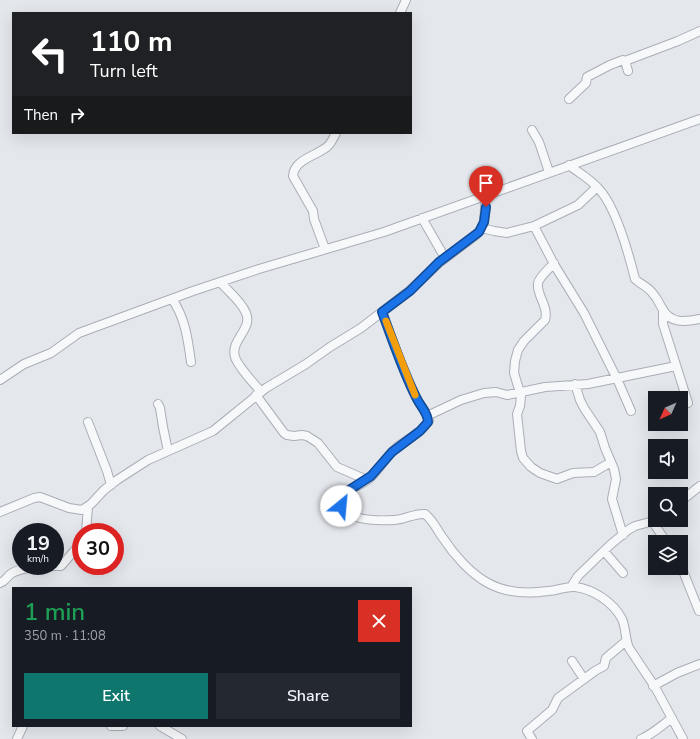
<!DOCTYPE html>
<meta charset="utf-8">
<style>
body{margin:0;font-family:"Nunito Sans",sans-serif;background:#242831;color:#f1f3f6;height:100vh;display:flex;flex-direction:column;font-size:15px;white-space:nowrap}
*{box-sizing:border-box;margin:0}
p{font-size:13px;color:#9ea1a6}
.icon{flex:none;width:22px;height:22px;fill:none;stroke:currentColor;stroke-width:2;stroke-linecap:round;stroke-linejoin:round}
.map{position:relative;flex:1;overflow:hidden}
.sheet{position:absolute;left:12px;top:587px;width:400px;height:140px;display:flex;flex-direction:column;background:#171b24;border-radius:0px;box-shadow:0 4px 16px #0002}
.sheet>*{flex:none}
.top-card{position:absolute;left:12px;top:12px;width:400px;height:122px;border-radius:0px;box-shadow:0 4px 16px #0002;background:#202124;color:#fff;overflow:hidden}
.needle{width:26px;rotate:225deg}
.fabs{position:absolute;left:648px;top:391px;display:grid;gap:8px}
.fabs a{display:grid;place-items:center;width:40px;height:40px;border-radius:0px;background:#171b24;box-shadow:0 4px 16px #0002;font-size:20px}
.speed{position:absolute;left:12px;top:523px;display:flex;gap:8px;font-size:20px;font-weight:700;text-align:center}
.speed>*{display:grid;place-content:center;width:52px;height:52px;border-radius:50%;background:#171b24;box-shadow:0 4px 16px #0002;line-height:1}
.speed small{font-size:10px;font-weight:400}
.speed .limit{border:6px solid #d22;background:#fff;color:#111}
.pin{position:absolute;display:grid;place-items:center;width:34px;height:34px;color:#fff;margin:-41px -17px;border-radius:50% 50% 50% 0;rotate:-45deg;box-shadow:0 0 4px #0007}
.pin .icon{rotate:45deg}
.me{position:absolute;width:44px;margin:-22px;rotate:28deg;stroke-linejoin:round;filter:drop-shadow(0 0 3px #0008)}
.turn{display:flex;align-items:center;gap:14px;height:84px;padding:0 12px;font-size:18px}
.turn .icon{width:52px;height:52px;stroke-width:2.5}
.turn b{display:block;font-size:28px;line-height:34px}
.then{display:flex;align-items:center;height:38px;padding:0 12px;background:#0003;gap:8px;font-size:15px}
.round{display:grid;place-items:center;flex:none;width:42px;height:42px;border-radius:0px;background:#242831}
.summary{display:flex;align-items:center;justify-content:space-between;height:68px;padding:0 12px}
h1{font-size:24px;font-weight:600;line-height:30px;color:#1e9e55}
.action{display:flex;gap:8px;margin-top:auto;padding:8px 12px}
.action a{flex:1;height:46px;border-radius:0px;background:#0f766e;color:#fff;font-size:16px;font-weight:600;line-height:46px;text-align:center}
.action a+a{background:#242831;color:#f1f3f6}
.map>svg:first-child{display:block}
</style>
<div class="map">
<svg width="700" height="739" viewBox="0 0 700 739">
<rect width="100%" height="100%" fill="#e4e7ec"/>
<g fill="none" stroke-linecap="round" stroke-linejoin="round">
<!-- street casing -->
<g stroke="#a9aeb7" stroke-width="10">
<path id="street" d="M400,13L406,0
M625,61L678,41L700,31
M569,99L586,83L587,77L610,65L623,60L625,61L628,71
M532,130L539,142L549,172
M569,165C579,173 590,179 598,188C616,206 629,255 635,279C641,285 648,286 654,295C658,299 659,304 662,308C670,324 685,322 700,319
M422,218L445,258
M534,226L555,266L584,313L618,381L631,411
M482,228L494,231L507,233L534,226L578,205L597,187
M325,249L314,219L313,211L293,176C294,159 317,156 328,146C331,143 334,137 336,133
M554,263C549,269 540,276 538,283C536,295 549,306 545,320L524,341L518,350L515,361L514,373L521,396L520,406L517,414L521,451L523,458L531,467L540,473L557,479L573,473L594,472L611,462
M220,282C229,292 241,301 246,313C253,329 230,340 235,357C238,367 253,382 261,392
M172,299C185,317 188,340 191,362
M663,311V324L688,403
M382,312C393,341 403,372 417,399C421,407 428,413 429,421C421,433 408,439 397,447C386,456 380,469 370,478C362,485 351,488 343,494C329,521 379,521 394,520C404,520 414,513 425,514C433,520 437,530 443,538C454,555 471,574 488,583C506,593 528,594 548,591C557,591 566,586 575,587C593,589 613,602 622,619C626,628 625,639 629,648L655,687L683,739
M0,380L24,364L51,353L79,333L193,291L259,269L384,232L700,119
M575,384L580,400L584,408L600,432L605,448L614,469L616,479L612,499L623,535
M256,395L284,433L287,435L294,436L302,435L307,436L318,443L337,467L367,480
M158,404L160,408L163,427L168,451
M427,416L461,400L484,393L496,392L507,395L545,387L588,384L676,366
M88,422L107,471L111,485
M681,501L700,486
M0,512L34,498L40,497L69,508L82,510L91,504L104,490L117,480L148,460L213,431L266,388L306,364L330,347L361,328L409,291L439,263L476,235L482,228L484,222L486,195
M653,522L666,542
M86,532L88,507
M604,551L623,573
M49,566H61L81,543
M681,566L699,611
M0,583C6,581 7,576 12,573C19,569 29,568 37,566
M571,587L578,576L610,545L628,530L635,526L657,520
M572,661L584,679
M653,686L677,673L700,664
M111,726H123
M160,726L182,739
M17,739L23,726
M532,739L527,731L552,710L558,698L595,671L604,666L606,658L626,641
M641,739C653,734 662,725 672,718"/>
</g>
<!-- street -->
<use href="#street" stroke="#f7f8fa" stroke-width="8"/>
</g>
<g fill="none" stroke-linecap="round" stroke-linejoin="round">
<!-- route casing -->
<g stroke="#114b97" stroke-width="10">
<path id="route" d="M341,506V498L343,494L371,476L392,452L420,431L428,422C428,413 421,407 417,399C403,372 393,341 382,312L410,291L439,262L479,232L484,222L486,207"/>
</g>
<!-- route -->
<use href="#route" stroke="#1a73e8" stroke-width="7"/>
<!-- slow -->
<path stroke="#f59e0b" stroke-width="7" d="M386,321L415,395"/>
</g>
</svg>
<div class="fabs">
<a><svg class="needle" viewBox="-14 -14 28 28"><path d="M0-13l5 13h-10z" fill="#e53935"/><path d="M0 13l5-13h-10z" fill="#9ea1a6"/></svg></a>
<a><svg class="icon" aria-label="sound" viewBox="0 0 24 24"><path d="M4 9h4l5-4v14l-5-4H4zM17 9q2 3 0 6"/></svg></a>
<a><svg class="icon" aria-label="search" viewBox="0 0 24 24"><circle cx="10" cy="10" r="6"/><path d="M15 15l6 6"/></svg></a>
<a><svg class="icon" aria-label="layers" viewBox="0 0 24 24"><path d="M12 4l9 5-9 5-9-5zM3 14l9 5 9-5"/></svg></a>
</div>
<div class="speed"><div>19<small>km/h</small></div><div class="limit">30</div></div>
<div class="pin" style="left:486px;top:207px;background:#d93025"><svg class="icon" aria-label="arrive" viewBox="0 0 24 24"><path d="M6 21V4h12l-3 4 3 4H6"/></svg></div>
<svg class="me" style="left:341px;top:506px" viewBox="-20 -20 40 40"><circle r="19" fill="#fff"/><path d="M0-13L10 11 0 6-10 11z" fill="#1a73e8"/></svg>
<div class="top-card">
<div class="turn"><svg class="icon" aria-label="left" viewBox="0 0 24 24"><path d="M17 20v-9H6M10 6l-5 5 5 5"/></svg><div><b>110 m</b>Turn left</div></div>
<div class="then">Then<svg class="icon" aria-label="right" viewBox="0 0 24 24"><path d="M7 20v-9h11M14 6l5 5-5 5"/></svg></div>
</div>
<section class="sheet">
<div class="summary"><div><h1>1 min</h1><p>350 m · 11:08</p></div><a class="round" style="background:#d93025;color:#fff"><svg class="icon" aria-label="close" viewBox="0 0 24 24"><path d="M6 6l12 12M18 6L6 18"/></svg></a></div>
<div class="action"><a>Exit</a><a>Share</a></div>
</section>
</div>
